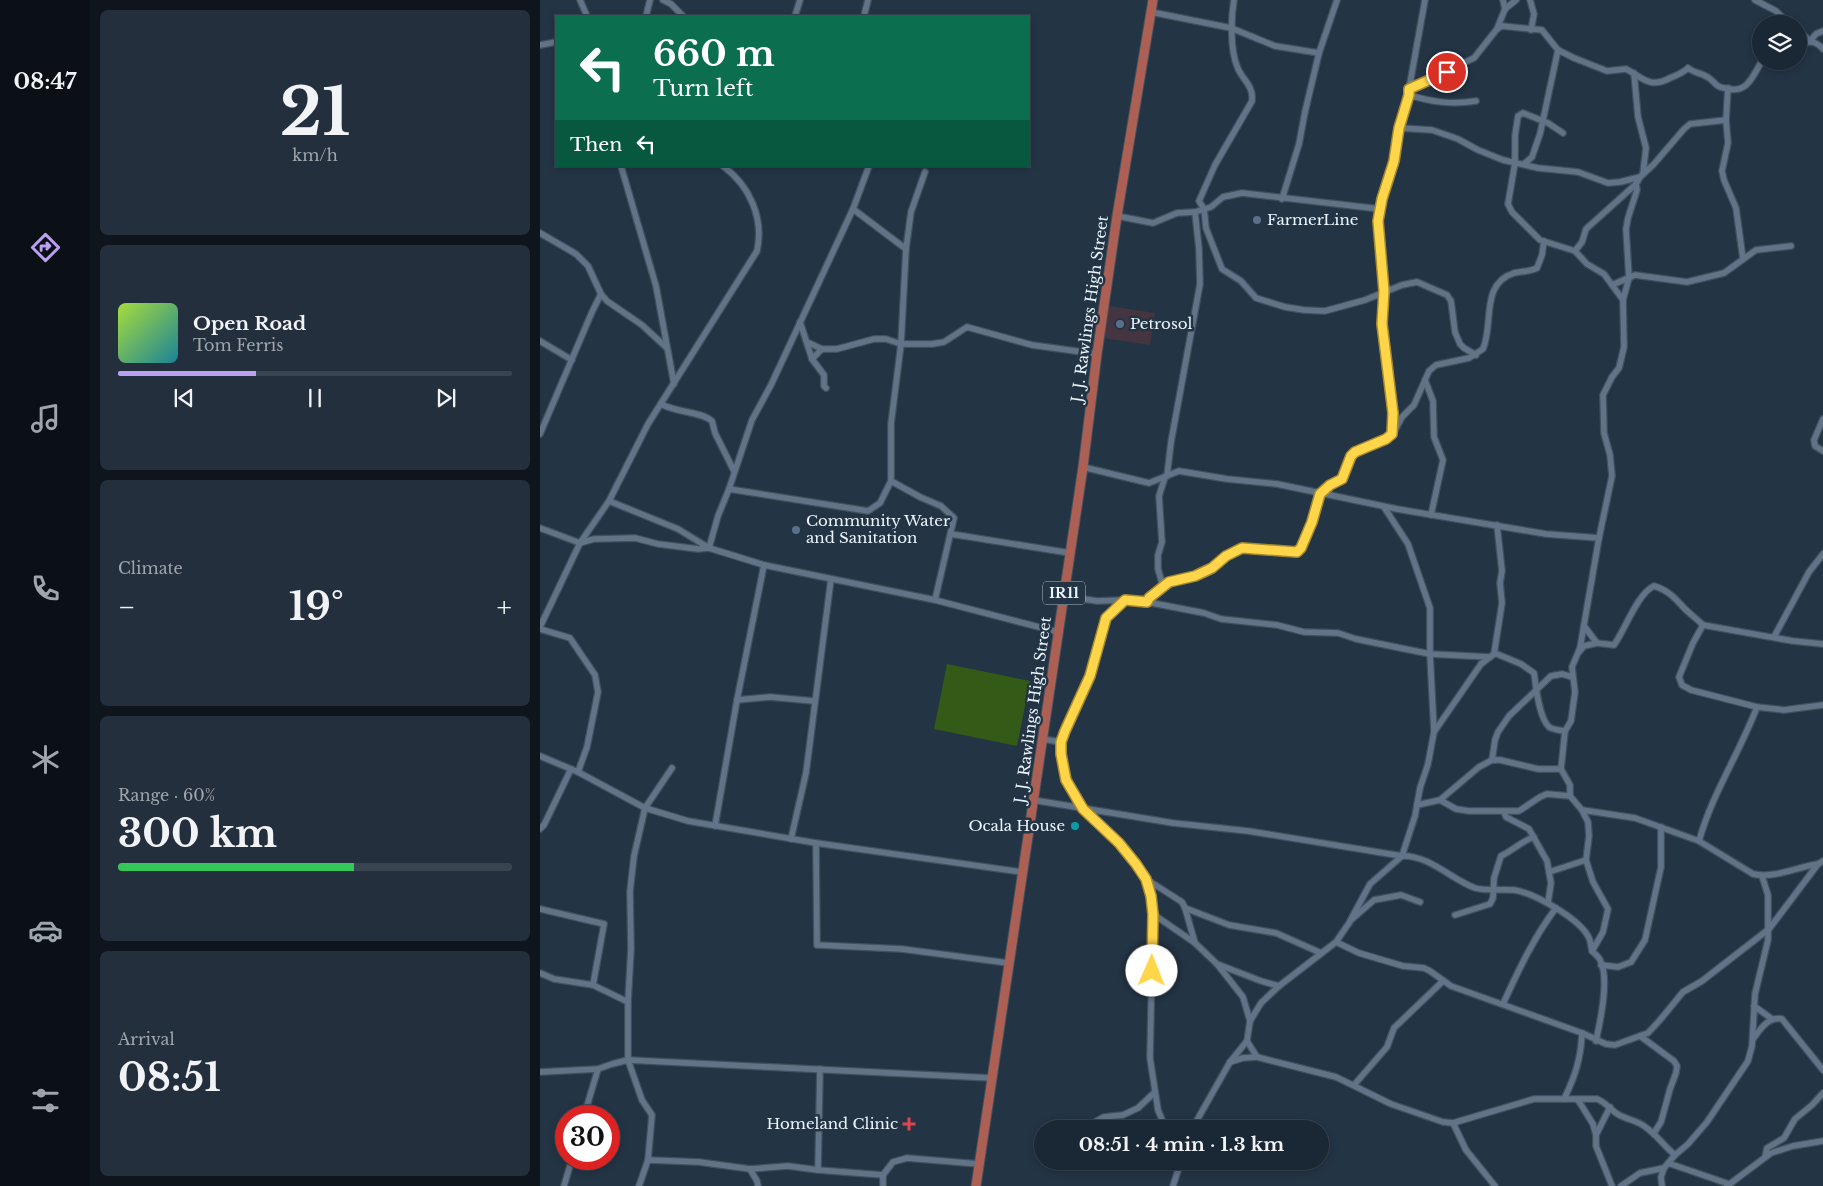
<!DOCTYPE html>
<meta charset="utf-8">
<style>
body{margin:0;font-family:"Libre Baskerville",serif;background:#232f3c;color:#f1f3f6;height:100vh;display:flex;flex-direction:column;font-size:19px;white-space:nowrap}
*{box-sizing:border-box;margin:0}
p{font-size:16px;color:#9fa5ac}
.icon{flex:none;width:28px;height:28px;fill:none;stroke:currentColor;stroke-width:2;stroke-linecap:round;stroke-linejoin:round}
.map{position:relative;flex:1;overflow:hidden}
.sheet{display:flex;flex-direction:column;gap:10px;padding:10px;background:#0e151d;width:450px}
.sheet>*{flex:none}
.guide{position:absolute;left:15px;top:15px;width:475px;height:152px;border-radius:0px;box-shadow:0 2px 8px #0003,0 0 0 1px #38444f;background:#0b6e4f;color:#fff;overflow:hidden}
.buttons{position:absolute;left:1212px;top:15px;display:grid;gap:10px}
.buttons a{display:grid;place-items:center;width:55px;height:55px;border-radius:50%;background:#1a2734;box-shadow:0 2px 8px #0003,0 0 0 1px #38444f;font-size:25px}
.speed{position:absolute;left:15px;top:1105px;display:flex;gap:10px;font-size:25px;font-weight:700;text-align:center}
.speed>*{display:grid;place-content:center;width:65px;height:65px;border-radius:50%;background:#1a2734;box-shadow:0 2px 8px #0003,0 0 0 1px #38444f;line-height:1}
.speed .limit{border:8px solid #d22;background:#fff;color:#111}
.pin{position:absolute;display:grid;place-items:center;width:42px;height:42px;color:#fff;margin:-21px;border:2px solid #fff;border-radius:50%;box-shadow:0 1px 5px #0007}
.me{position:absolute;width:55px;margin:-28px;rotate:1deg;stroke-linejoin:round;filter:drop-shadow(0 0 4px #0008)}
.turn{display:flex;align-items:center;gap:18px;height:105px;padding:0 15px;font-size:22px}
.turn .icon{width:65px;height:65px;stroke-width:2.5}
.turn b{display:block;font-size:35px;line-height:42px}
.then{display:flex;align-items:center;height:48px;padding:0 15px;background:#0003;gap:10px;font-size:19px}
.big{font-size:38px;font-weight:700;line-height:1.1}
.sheet .card{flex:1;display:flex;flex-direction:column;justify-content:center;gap:8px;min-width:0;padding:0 18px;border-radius:8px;background:#232f3c}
.sheet .dial{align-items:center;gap:0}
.dial b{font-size:65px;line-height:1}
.song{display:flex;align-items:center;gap:15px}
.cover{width:60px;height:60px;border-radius:8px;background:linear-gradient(135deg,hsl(80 70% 55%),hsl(190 70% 35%))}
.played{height:5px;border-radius:2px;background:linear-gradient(90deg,#bca0f2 35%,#38444f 35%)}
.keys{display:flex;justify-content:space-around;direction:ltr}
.heat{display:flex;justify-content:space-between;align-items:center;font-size:28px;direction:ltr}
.charge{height:8px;border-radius:4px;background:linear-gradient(90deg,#34c759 60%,#38444f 0)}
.trip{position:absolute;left:494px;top:1120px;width:295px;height:50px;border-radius:25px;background:#1a2734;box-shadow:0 2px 8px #0003,0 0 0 1px #38444f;font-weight:700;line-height:50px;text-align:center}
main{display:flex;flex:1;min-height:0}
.tab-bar{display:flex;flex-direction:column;width:90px;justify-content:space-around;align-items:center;background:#0a1015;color:#9fa5ac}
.tab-bar .icon{width:35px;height:35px}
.tab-bar .on{color:#bca0f2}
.tab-bar b{font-size:22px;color:#f1f3f6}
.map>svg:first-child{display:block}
</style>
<main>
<nav class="tab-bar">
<b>08:47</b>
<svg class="icon on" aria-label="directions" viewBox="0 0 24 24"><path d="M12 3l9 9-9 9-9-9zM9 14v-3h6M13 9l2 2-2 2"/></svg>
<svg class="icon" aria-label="music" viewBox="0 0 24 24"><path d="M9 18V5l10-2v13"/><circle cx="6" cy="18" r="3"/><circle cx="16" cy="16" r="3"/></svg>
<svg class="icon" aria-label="phone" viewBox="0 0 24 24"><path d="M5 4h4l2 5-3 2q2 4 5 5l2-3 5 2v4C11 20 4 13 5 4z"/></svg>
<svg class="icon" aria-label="climate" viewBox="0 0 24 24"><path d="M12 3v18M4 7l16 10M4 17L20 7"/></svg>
<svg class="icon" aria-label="car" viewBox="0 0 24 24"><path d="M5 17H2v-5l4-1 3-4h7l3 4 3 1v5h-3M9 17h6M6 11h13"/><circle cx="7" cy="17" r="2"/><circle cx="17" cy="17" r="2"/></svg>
<svg class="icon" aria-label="filters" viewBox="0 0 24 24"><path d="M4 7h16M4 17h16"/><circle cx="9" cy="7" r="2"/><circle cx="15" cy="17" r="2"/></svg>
</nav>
<section class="sheet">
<div class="card dial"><b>21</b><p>km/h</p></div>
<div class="card">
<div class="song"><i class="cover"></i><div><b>Open Road</b><p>Tom Ferris</p></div></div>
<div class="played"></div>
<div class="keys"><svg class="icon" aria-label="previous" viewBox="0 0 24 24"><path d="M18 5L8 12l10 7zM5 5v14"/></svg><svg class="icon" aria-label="pause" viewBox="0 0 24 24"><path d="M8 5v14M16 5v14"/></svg><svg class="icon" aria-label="next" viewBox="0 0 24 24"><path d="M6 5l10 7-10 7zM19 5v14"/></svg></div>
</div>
<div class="card"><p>Climate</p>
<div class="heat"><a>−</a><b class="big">19°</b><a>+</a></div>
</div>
<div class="card"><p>Range · 60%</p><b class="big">300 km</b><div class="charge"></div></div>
<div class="card"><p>Arrival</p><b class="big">08:51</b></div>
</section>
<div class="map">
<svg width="1283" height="1186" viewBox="0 0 1283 1186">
<rect width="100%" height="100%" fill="#233445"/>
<!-- commercial -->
<polygon fill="#453540" points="569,306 615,313 610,345 563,338"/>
<!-- green -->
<polygon fill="#345a17" points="407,664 490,681 477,746 394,729"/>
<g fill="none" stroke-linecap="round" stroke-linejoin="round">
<!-- street casing -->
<g stroke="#42505e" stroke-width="8">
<g id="street">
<polyline points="40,0 47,16"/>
<polyline points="123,0 131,4 143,16"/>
<path d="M694 0C691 17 690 49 697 66 701 79 714 85 712 101L675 165 659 201 664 209 666 228 682 269 701 281 716 298 745 307 764 310 785 311 825 300 862 285 877 282 907 295 911 301 915 332 920 344 924 348 936 355"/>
<polyline points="963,0 965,9"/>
<polyline points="990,0 994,14 991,30"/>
<polyline points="1215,0 1236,11 1249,24"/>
<polyline points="611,12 691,28 735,46 779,53"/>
<polyline points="106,16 110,0"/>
<polyline points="255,16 260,0"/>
<polyline points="324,16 328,0"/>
<path d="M957 29 962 26 1002 30 1018 50 1034 58 1067 71 1086 69C1103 78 1110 89 1130 78 1137 75 1143 73 1148 68 1154 73 1162 73 1169 78 1172 80 1175 84 1178 86 1181 88 1185 88 1189 89 1208 93 1213 75 1222 61"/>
<polyline points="1259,31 1270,41 1276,34 1283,31"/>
<polyline points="0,45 16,42"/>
<path d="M1259 45C1269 41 1275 40 1283 49"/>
<polyline points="1094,73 1098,117 1106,148 1103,174"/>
<polyline points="1188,88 1186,120 1188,143 1182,171 1184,180 1196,208 1203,259"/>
<polyline points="869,89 885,0"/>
<path d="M869 95C892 102 912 105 936 101"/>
<polyline points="859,128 892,130 918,139 938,150 963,160 998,168 1038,172 1068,183 1080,182 1100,177"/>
<polyline points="1023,133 1008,123 983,113 978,116 975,136 975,163 968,204 972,212 1000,240 1035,251 1047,264 1064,274 1083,300"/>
<polyline points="984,164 992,157 1000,134 1018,50"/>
<polyline points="81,166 116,286 134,384"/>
<polyline points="742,199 759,144 765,112 779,53 797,0"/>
<polyline points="313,209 366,249"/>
<polyline points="577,216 613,223 637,213 655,212 671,207 683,197 702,193 840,209"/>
<polyline points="0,233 36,254 48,266 61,294 67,301 102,325 127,348"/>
<polyline points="1035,251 1042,242 1046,229 1096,184"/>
<polyline points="1072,285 1095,275 1147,282 1184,273 1216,250 1251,246"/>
<polyline points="260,322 272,359 284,375 284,386 286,388"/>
<polyline points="0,341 32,360"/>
<polyline points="267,342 282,349 297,349 334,339 346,339 361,344 392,344 404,342 427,327 492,345 557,354"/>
<polyline points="272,359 282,349"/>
<polyline points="885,380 893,401 894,437 903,460 891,515"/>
<path d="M121 404C137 413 160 411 172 421L175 433 194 471"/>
<polyline points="1283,419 1274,440 1275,446 1283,451"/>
<polyline points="0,434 52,312 61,294"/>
<polyline points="852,434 853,413 842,324 845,291 838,221 842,199 854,161 859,128 869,95 869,89 934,58 957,29 965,9 976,0"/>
<polyline points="543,467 609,483 639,471 687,479 737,484 857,509 1006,534 1059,538"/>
<polyline points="627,476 631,442 660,284 659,249 655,212"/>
<polyline points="351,481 380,497 401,506 414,518 395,600"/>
<polyline points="189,489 328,511 340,503 351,481 351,424 361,344 366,249 371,212 385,172"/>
<polyline points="69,501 138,529 169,548 178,516 189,489 212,420 231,385 313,209 329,166"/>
<polyline points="844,507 868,544 890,608 890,654 894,731"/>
<polyline points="0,528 40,543 54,539 95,538 118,544 158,549 169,548 224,565 395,600 518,632"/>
<polyline points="411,534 530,553"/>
<polyline points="623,586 618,569 618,555 622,542 619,496 625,477"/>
<polyline points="523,596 557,601 585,600 607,602 664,613 681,619 737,625 764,632 798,633 816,639 890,654 950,657"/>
<polyline points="585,600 565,618 550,676 525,731 521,742 521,754 526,780 543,809 579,843 597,864 606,879 611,896 613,914 610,1058 618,1110 626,1129"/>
<path d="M607 602 609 598 629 582 655 576 672 568 686 556 702 548 757 552 761 548 772 521 780 494 804 477 813 454 846 439 855 430 862 417 874 405 889 371 896 365 929 358 943 349C954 323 940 284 974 273 982 271 989 272 997 268L1002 255 1004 241"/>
<path d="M1044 626 1057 643 1074 645C1085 630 1097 594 1114 586 1128 590 1135 598 1144 608 1150 614 1157 619 1163 625"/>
<path d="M0 627 40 543 69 501 108 424 217 251C224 218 210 186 183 166"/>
<polyline points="0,629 30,638 55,675 58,692 47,747 38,772"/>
<polyline points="1234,637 1269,572 1283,554"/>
<polyline points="1283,644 1253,641 1163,625 1153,643 1139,677 1142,685 1151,690 1217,707 1244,710 1283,705"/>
<polyline points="1039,652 1044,646 1057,643"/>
<polyline points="954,654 962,603 960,583 962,571 957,525"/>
<polyline points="197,700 230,697 274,701"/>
<polyline points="502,739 521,742"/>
<polyline points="0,756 38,772 105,808 148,821 276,843 482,872"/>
<polyline points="952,760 955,740 958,732 969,716 1011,676 1022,674 1032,677"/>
<path d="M493 800 633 823 708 831 862 856C889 855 911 879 935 888 944 891 964 889 974 890 994 893 1038 918 1048 936 1051 941 1051 947 1052 951"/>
<polyline points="900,800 916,809 929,811 979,811 1000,797 1007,794 1030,796"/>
<polyline points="877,805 900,800 939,767 952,760 960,760 998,769 1021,769"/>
<path d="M1042 810 1095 818 1159 841 1213 874C1234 879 1257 867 1278 864"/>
<polyline points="964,812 966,817 989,829 1007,861 1011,883 1008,903"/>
<polyline points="175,826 197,700 224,565"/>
<polyline points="0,829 4,825 31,769"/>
<polyline points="251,839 266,773 291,579"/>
<path d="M1159 841C1172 794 1200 752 1217 707"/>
<polyline points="276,843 277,945 362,949 468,963"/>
<polyline points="1009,872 1046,860"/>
<polyline points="606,879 642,902 645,908 655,943 677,964 703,997 710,1021 707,1041 690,1062 652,1129"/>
<polyline points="645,908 689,925 736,933 781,953"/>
<polyline points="0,909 64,924 53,985"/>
<polyline points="613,914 655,943"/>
<path d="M915 915 950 904 953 898 954 878 961 856C972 851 982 841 994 837"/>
<polyline points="811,920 834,900 861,895 880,902"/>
<polyline points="796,942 819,953 863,966 884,968 890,971 911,986 1042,1033 1066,1044 1075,1045 1108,1033 1120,1020 1143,992 1162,981 1229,929 1278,864 1283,861"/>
<polyline points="677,964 721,981 739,986"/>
<polyline points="1061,965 1078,967 1091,962 1105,940 1121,867 1121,827"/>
<polyline points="0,973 14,979 53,985 88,1002"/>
<path d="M963 1004C978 971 994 937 1016 908"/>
<polyline points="1214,1006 1232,1019"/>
<path d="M710 1021 721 1003 739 986 796 942 809 923 830 884 862 856 875 816 880 788 888 764 894 732 941 664 954 654H957L981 664 994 673C996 687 999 718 1009 727 1014 730 1019 730 1025 731"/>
<polyline points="1100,1036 1134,1061 1137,1066 1136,1073 1130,1089 1121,1122 1114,1133"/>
<path d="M1213 1039C1220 1030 1228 1016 1242 1019L1283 1070"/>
<path d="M707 1041 717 1057 796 1077 851 1104 903 1122 913 1123 994 1099H1057C1065 1102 1069 1108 1076 1113 1084 1119 1096 1120 1104 1126 1116 1134 1124 1146 1135 1155"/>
<path d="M1056 1041C1060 1022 1070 978 1060 960 1059 957 1055 954 1052 951L1063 932 1068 909 1053 882 1046 860 1049 836 1048 822 1042 810 1030 796V785L1021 769 1025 731 1031 721 1035 692 1032 667 1040 648 1059 538 1072 476 1070 455 1064 433 1063 395 1072 377 1079 368 1084 347 1083 300 1089 278 1086 229 1088 218 1097 190 1096 184 1100 177 1114 164 1144 129 1150 124 1186 120"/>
<polyline points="690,1062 703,1058 717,1057"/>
<polyline points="0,1072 58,1069 72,1064 88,1060 452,1078"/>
<polyline points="814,1085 847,1047 854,1028 903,981"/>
<path d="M1024 1099C1035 1077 1041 1058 1042 1033"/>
<polyline points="1038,1100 1053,1124 1056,1135 1056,1146 1072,1186"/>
<polyline points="44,1116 58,1069"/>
<polyline points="913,1123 926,1150 955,1186"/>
<polyline points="542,1129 564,1117 583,1115 598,1108 615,1092"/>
<polyline points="1056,1135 1070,1107"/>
<polyline points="1225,1157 1227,1148 1244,1138 1255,1119 1272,1105 1283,1093"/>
<polyline points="108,1160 159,1162 210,1169 248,1166 278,1170 343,1175 353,1162 367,1158 439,1164"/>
<polyline points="1128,1163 1189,1184"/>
<polyline points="210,1169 217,1181 218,1186"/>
<polyline points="278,1170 280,1069"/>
<polyline points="24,1186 32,1159"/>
<polyline points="99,1186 108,1160 112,1115 102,1100 88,1060 88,1002 91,949 90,891 94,856 105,808 132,768"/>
<polyline points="343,1186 343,1175"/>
<polyline points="633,1186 641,1161"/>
<polyline points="1081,1186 1100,1173 1124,1168"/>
<polyline points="1122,1186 1121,1177 1124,1168 1135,1155 1148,1144 1167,1122 1208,1061 1212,1046 1215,994 1228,940 1228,895 1222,876"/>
<polyline points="1187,1186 1231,1153 1253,1146 1283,1141"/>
</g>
</g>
<!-- primary casing -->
<g stroke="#42505e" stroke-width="11">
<polyline id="primary" points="436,1186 543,467 557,354 577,216 613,0"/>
</g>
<!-- street -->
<use href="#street" stroke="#617487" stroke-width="5.5"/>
<!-- primary -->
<use href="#primary" stroke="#ab6053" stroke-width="9"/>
</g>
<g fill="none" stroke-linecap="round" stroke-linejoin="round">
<!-- route casing -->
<g stroke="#a68a30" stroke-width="12">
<polyline id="route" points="612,971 613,914 611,896 606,879 596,864 579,843 543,809 526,780 521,754 521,742 525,731 550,676 566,618 585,600 607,602 609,598 629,582 655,576 672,568 686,556 702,548 757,552 761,548 772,522 780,494 790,485 802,479 811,456 815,452 846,439 852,434 853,413 842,324 844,291 838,221 842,199 854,161 859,128 869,95 869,89 907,72"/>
</g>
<!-- route -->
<use href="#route" stroke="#ffd54a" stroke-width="9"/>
</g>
<!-- markers -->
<g fill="#5c6f8a" stroke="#233445" stroke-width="2">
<circle cx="717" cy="220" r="5"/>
<circle cx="580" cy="324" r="5"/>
<circle cx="256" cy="530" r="5"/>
</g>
<circle fill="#0f9aa8" stroke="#233445" stroke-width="2" cx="535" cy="826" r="5"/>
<path fill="#e0444e" stroke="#233445" stroke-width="2" d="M366.5 1116.5h5v5h5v5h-5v5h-5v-5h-5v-5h5z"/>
<g text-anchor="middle" stroke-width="5" stroke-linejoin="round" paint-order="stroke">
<!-- shield labels -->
<rect fill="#233445" stroke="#b0bbc6" stroke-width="1" x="503" y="581.5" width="42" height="23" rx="4"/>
<g font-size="14" font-weight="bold" fill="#ecf5fe">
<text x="524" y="598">IR11</text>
</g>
<!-- poi labels -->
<g font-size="15" fill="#ecf5fe" stroke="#233445" text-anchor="start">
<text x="727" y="225">FarmerLine</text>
<text x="590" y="329">Petrosol</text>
<text x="266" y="526">Community Water<tspan x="266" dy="17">and Sanitation</tspan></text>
<text x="525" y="831" text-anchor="end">Ocala House</text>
<text x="358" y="1129" text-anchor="end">Homeland Clinic</text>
</g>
<!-- street labels -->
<g font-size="15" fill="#ecf5fe" stroke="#233445">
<text transform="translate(550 309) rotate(-82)" y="5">J. J. Rawlings High Street</text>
<text transform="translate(493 710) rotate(-82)" y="5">J. J. Rawlings High Street</text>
</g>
</g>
</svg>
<div class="buttons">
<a><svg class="icon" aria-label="layers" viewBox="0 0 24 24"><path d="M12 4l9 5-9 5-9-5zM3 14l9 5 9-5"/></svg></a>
</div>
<div class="speed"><div class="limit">30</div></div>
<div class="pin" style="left:907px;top:72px;background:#d93025"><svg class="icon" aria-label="arrive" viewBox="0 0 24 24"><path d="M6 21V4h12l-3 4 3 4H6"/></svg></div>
<svg class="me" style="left:612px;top:971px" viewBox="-20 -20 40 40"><circle r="19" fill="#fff"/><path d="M0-13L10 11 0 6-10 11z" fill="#ffd54a"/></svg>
<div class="trip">08:51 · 4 min · 1.3 km</div>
<div class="guide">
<div class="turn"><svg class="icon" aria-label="left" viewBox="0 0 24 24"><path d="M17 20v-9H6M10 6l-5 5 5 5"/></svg><div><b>660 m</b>Turn left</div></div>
<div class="then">Then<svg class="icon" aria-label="left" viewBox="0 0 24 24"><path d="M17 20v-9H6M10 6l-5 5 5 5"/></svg></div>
</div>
</div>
</main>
